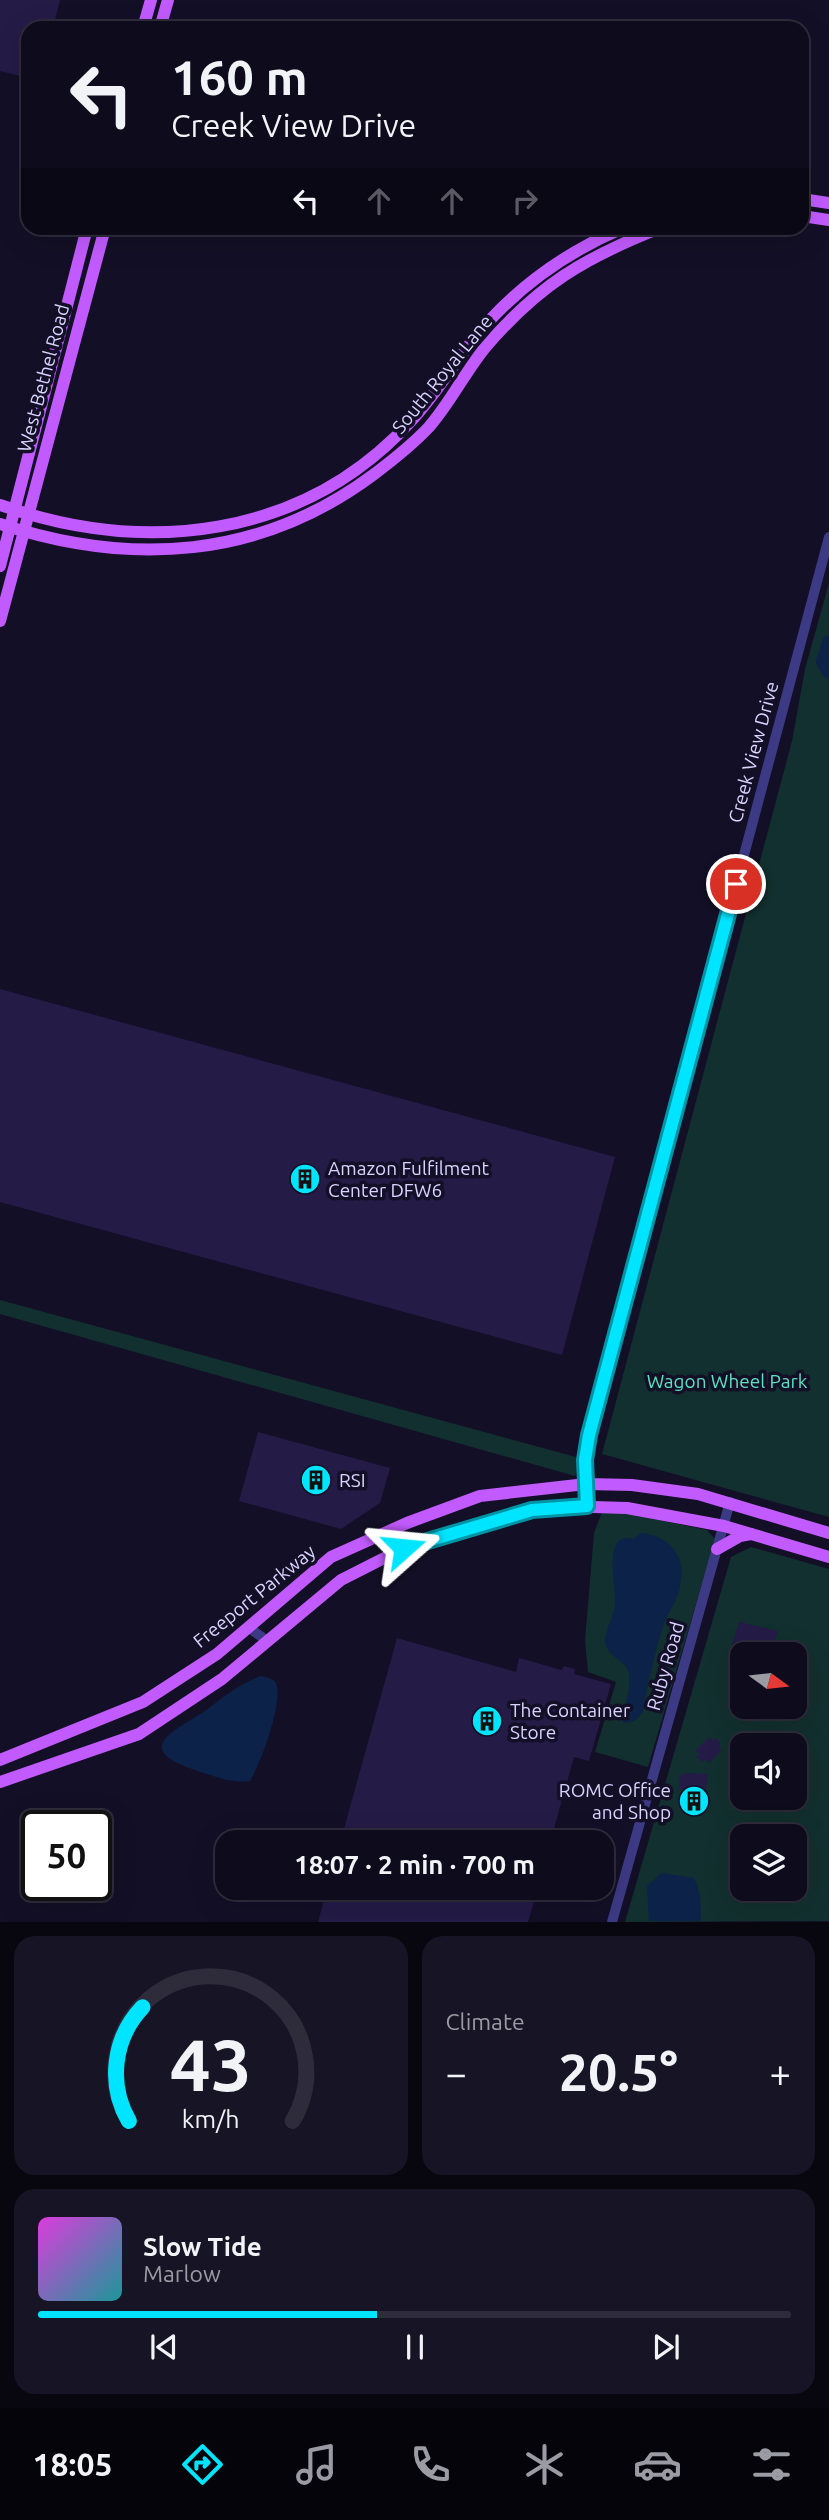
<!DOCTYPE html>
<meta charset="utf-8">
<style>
body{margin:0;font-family:Ubuntu,sans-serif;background:#171425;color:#f1f3f6;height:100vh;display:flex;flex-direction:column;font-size:26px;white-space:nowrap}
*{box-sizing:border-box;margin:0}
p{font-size:23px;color:#9b9ba3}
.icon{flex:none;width:38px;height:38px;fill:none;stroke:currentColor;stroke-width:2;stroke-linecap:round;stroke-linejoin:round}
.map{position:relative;height:1922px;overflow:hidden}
.sheet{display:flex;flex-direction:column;gap:14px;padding:14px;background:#08060f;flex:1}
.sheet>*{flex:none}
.hud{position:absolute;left:21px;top:21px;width:788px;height:214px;border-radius:21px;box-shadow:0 7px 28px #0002,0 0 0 2px #2e2b3b;background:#0e0b1c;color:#f1f3f6;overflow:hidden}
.needle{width:46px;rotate:105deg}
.fabs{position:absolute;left:730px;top:1642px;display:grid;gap:14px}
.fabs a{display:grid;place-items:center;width:77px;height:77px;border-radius:14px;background:#0e0b1c;box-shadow:0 7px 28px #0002,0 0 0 2px #2e2b3b;font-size:35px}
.speed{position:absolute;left:21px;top:1810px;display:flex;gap:14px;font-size:35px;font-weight:700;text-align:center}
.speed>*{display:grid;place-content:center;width:91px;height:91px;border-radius:50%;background:#0e0b1c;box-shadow:0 7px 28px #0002,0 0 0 2px #2e2b3b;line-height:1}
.speed .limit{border:4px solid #111;border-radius:10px;background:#fff;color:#111}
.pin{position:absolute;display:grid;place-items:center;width:60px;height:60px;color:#fff;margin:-30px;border:4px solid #fff;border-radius:50%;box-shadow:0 2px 7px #0007}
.me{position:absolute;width:77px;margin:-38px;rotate:72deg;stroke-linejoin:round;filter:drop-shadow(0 0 5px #0008)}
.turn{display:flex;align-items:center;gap:24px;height:147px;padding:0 35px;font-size:32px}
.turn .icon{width:91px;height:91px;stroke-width:2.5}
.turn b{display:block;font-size:49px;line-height:60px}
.lanes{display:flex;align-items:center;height:66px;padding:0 35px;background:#0003;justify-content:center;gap:35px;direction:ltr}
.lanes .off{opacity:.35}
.big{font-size:52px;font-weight:700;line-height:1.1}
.sheet .widget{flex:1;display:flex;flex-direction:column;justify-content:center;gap:10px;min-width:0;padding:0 24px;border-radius:21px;background:#171425}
.sheet .dial{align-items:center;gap:0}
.dial svg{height:182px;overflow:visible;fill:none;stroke:#2e2b3b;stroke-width:7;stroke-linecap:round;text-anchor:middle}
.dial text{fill:#f1f3f6;stroke:none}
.song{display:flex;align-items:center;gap:21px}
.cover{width:84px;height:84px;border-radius:10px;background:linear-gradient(135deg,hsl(300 70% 55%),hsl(180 70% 35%))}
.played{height:7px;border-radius:4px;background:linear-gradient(90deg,#00e5ff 45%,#2e2b3b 45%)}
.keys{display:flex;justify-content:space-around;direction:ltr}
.heat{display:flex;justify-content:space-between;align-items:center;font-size:38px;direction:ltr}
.sheet .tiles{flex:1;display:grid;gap:14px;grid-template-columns:1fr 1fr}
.widget:last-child{grid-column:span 2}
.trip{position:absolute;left:215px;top:1830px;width:399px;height:70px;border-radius:21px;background:#0e0b1c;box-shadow:0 7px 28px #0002,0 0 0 2px #2e2b3b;font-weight:700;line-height:70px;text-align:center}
.dock{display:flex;height:112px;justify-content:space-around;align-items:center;background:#06040b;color:#9b9ba3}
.dock .icon{width:49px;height:49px}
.dock .on{color:#00e5ff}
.dock b{font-size:32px;color:#f1f3f6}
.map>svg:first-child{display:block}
</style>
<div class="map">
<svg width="829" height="1922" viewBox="0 0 829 1922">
<rect width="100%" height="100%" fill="#130f26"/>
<!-- green -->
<g fill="#12302f" fill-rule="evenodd">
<polygon points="829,583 829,1517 602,1454 792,741 805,669"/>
<polygon points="0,1300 576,1457 579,1469 575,1476 0,1314"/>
<polygon points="615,1511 707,1530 715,1539 648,1767 595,1752 616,1682 588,1672 585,1640 594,1533 602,1512"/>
<path d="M751 1547 829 1569V1921L625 1922 731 1557ZM742 1654H794V1706H742ZM742 1745H794V1797H742ZM742 1836H794V1888H742Z"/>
</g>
<!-- water -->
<g fill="#0c2248">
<path d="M641 1533C674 1537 688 1559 679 1591 676 1603 667 1614 663 1626 655 1654 647 1683 643 1712 636 1720 633 1724 622 1722 624 1708 631 1688 629 1674 626 1658 605 1657 605 1640 606 1628 614 1616 615 1604 617 1587 601 1530 633 1539Z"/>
<path d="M261 1676C266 1677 273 1678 276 1683 284 1701 260 1765 250 1781 231 1784 211 1775 192 1769 125 1746 187 1726 210 1707 227 1694 241 1683 261 1676Z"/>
<path d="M662 1873 694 1878C701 1892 701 1906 701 1921H649L647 1886Z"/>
</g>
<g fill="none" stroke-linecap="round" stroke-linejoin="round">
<!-- river -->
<polyline stroke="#0c2248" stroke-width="14" points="829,642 823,662 829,672"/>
</g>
<!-- building -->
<g fill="#241b47">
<polygon points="0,0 60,0 53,28 28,28 28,78 0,71"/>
<polygon points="0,989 615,1157 562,1355 0,1202"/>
<polygon points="258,1432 390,1468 380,1503 341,1529 239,1501"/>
<polygon points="739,1622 778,1631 771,1654 744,1654 745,1648 732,1645"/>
<polygon points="397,1638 516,1672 519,1658 562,1670 564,1666 575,1669 574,1674 611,1684 589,1761 574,1757 550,1843 340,1843"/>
<polygon points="709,1737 713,1740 716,1738 721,1744 718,1747 722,1750 709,1763 705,1759 702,1762 696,1757 699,1754 696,1750"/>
<polygon points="688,1773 708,1774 702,1812 684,1810 685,1789 679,1789 680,1775"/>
<polygon points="327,1888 538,1888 528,1922 318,1922"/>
</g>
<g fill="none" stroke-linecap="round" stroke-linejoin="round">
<!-- minor -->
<g stroke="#3d3a85" stroke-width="10">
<polyline points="587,1506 585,1460 589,1435 829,537"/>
<polyline points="394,1528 404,1548"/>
<polyline points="248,1627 266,1640"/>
<polyline points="612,1922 730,1502"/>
</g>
<!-- major -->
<g stroke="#c25bff" stroke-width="12">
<polyline points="143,28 151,0"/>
<polyline points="160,28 168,0"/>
<polyline points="802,199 829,203"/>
<polyline points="802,216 829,220"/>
<path d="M0 505C145 556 303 539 411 421 440 390 460 352 489 321 527 280 571 250 623 228"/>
<path d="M0 524C131 567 260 559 373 475 393 460 412 445 429 427 450 403 464 374 484 349 538 285 584 258 660 228"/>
<polyline points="0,566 87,228"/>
<polyline points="0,621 105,228"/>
<polyline points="717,1549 740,1536 751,1534"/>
<polyline points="0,1760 143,1702 217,1654 331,1557 407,1523 480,1496 586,1484 632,1485 698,1494 829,1533"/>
<polyline points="0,1782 139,1734 222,1679 341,1580 404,1548 477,1524 532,1510 559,1506 627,1508 724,1526 829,1557"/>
</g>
</g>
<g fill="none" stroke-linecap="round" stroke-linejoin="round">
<!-- route casing -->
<g stroke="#0095a6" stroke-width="18">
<polyline id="route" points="404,1548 532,1510 587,1506 585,1460 589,1435 736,884"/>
</g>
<!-- route -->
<use href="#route" stroke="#00e5ff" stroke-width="12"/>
</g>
<!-- icons -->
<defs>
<g id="building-disc" transform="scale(1.575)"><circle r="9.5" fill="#00e5ff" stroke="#130f26"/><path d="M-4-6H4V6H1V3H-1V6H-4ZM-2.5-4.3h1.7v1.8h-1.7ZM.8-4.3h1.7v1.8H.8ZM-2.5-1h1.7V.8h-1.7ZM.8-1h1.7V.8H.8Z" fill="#111"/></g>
</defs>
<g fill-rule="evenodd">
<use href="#building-disc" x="305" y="1179"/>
<use href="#building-disc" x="316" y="1480"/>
<use href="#building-disc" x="487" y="1721"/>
<use href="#building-disc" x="694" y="1801"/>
</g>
<g text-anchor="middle" stroke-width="7" stroke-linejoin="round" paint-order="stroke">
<!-- street labels -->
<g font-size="19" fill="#d9d4ff" stroke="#130f26">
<text transform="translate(442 374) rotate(-51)" y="7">South Royal Lane</text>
<text transform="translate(43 378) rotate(-75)" y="7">West Bethel Road</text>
<text transform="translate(753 752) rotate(-75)" y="7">Creek View Drive</text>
<text transform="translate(254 1596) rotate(-39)" y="7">Freeport Parkway</text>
<text transform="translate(665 1666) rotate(-74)" y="7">Ruby Road</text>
</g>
<!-- poi labels -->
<g font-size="19" fill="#d9d4ff" stroke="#130f26" text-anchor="start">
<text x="328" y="1175">Amazon Fulfilment<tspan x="328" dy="22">Center DFW6</tspan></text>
<text x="339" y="1487">RSI</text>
<text x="510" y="1717">The Container<tspan x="510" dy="22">Store</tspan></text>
<text x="671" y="1797" text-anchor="end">ROMC Office<tspan x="671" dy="22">and Shop</tspan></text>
</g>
<!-- park labels -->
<g font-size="19" fill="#5fe0c0" stroke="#130f26">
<text x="727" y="1388">Wagon Wheel Park</text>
</g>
</g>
</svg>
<div class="fabs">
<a><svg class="needle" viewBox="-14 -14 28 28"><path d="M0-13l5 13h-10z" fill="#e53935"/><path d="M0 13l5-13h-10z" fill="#9b9ba3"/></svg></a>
<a><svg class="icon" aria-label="sound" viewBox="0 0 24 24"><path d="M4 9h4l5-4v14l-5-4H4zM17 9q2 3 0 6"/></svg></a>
<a><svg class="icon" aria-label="layers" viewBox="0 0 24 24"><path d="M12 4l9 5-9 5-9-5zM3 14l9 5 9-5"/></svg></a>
</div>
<div class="speed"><div class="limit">50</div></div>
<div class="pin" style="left:736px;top:884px;background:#d93025"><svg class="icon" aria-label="arrive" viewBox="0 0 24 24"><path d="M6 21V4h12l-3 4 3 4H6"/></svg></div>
<svg class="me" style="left:404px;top:1548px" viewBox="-20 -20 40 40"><path d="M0-17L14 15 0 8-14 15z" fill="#00e5ff" stroke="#fff" stroke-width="4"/></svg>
<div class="trip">18:07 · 2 min · 700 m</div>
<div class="hud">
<div class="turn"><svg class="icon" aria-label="left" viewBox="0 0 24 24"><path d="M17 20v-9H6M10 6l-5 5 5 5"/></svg><div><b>160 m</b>Creek View Drive</div></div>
<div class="lanes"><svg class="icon" aria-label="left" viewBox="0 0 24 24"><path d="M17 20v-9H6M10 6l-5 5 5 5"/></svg><svg class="icon off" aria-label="ahead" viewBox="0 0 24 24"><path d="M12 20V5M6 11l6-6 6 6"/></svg><svg class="icon off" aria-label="ahead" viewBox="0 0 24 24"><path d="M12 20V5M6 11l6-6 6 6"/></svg><svg class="icon off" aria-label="right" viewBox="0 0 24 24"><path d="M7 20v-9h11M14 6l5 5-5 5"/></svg></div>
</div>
</div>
<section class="sheet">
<div class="tiles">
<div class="widget dial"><svg viewBox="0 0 100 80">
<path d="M14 69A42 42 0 1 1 86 69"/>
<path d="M14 69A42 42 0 0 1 20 19" stroke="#00e5ff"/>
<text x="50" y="56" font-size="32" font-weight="700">43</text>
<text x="50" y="72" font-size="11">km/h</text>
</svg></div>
<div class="widget"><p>Climate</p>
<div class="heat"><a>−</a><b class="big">20.5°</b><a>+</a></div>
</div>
<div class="widget">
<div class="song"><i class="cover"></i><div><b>Slow Tide</b><p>Marlow</p></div></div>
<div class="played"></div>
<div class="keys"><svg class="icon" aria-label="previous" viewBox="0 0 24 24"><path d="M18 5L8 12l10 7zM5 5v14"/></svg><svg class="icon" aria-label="pause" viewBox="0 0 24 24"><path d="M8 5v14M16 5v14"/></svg><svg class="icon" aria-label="next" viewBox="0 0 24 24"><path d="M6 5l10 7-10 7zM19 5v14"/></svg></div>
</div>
</div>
</section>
<nav class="dock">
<b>18:05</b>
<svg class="icon on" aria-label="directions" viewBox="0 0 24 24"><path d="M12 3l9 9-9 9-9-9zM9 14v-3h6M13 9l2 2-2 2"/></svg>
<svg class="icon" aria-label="music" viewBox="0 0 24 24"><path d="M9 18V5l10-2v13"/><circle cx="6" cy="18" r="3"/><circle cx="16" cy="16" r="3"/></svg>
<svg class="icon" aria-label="phone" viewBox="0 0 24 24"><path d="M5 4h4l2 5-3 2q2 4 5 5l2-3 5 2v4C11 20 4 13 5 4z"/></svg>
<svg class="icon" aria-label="climate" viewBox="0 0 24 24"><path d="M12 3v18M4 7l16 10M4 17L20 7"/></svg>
<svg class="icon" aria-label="car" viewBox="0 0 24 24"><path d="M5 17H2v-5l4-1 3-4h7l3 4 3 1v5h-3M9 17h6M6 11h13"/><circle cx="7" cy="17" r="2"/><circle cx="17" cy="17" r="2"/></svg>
<svg class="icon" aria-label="filters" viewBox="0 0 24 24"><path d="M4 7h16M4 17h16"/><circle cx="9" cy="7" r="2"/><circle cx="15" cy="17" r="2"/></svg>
</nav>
